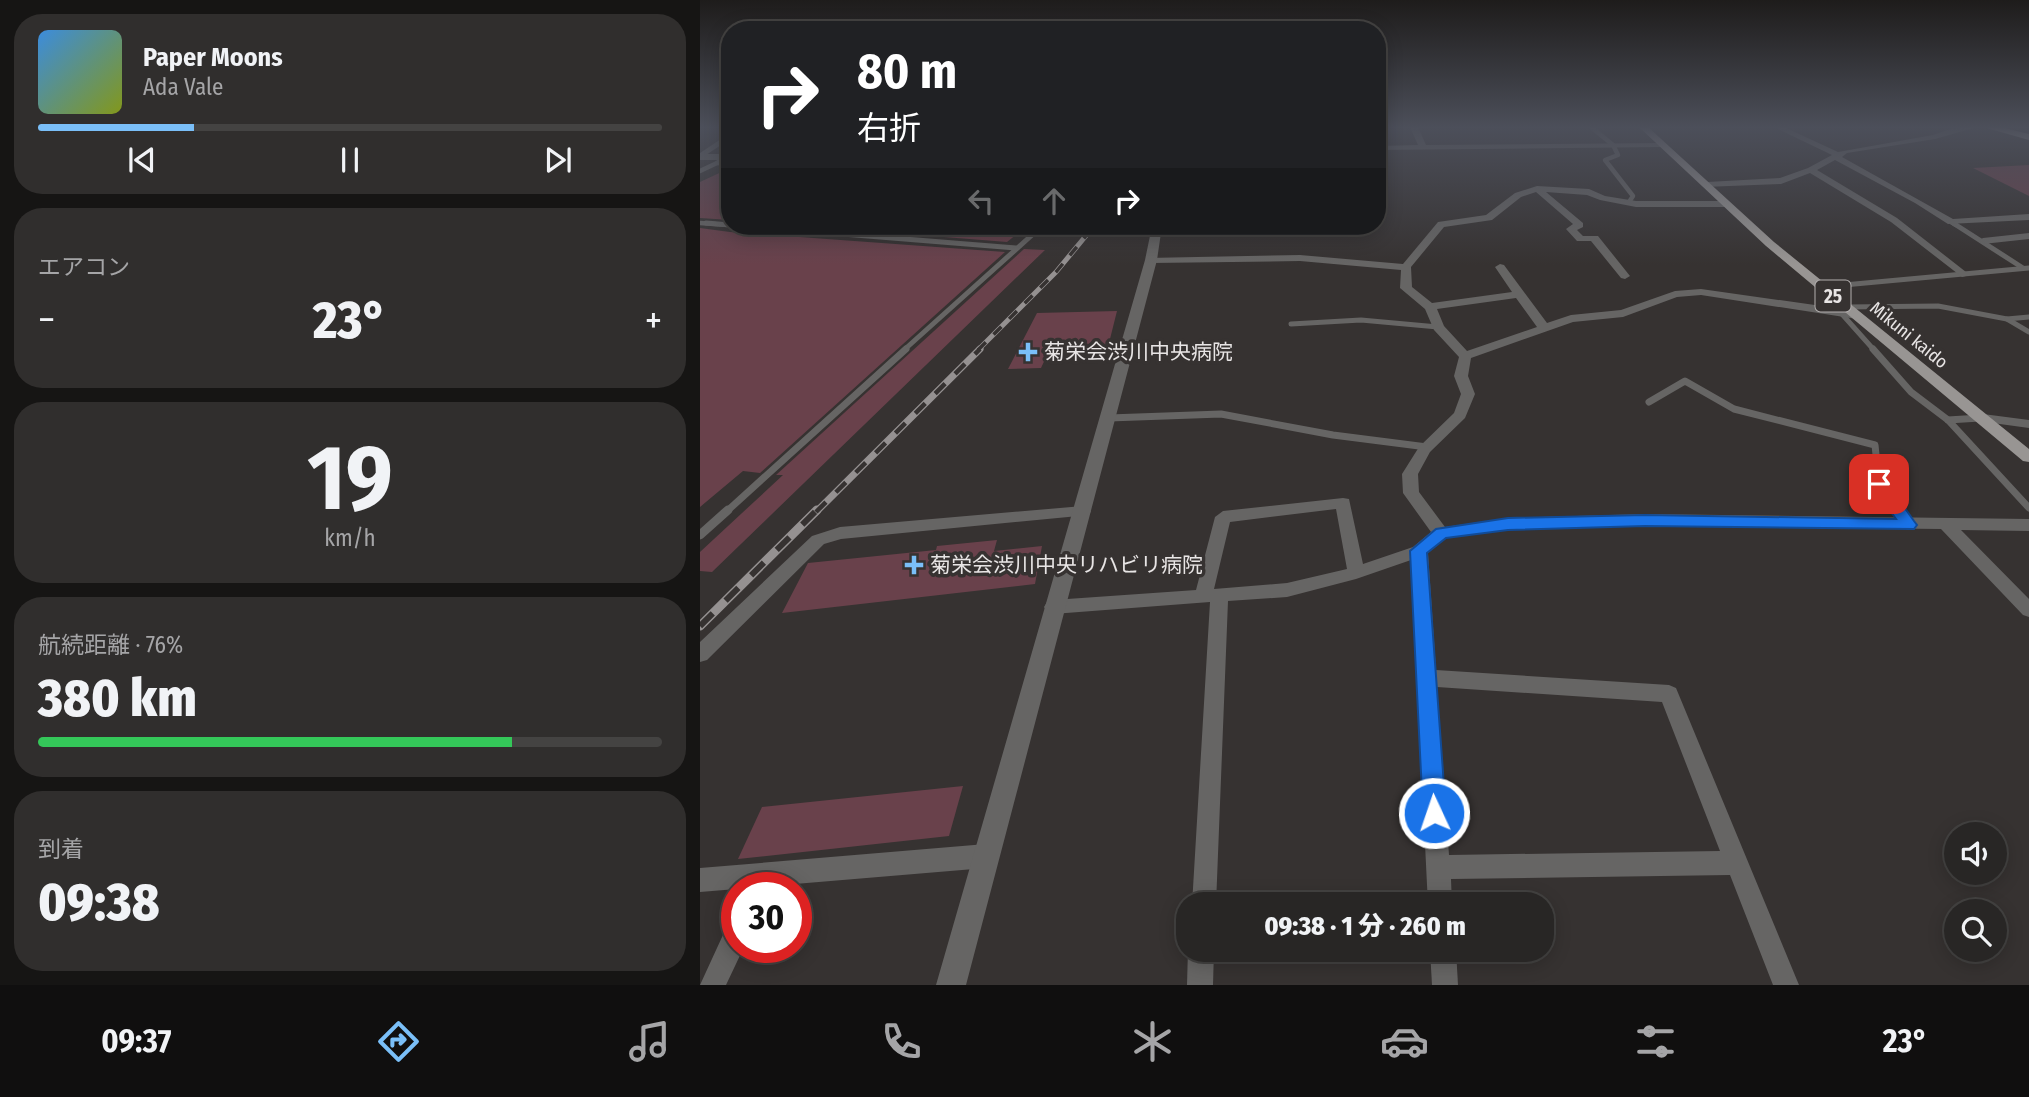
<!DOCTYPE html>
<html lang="ja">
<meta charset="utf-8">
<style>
body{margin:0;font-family:"Fira Sans Condensed","Noto Sans JP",sans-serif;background:#302e2d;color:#f1f3f6;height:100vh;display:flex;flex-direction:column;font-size:26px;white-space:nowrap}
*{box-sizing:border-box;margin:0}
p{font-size:23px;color:#a5a5a7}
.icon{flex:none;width:38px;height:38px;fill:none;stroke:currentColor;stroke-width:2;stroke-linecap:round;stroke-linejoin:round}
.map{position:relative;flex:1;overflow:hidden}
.drawer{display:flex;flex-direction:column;gap:14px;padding:14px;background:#161514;width:700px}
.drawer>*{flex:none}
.hud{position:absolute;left:21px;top:21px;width:665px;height:214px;border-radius:28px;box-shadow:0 4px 18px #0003,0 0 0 2px #444342;background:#202124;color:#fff;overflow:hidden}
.controls{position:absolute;left:1244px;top:822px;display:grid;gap:14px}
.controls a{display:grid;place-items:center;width:63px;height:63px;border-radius:50%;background:#282625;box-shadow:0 4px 18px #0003,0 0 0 2px #444342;font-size:35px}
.speed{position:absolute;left:21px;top:872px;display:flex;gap:14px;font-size:35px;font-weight:700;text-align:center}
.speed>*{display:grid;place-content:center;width:91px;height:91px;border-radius:50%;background:#282625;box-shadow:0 4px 18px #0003,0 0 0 2px #444342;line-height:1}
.speed .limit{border:10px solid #d22;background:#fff;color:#111}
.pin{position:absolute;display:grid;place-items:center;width:60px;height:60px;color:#fff;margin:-30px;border-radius:14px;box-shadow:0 4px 10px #0006}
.me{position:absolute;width:77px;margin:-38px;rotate:357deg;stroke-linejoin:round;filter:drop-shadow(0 0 5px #0008)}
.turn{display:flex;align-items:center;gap:24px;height:147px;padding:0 21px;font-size:32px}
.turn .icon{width:91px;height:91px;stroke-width:2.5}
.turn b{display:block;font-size:49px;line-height:60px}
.lanes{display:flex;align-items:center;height:66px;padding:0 21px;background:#0003;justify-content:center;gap:35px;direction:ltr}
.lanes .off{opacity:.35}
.big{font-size:52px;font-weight:800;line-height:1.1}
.drawer .widget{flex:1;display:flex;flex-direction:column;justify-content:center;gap:10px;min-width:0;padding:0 24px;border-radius:28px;background:#302e2d}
.drawer .dial{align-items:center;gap:0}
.dial b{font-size:91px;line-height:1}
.song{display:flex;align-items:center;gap:21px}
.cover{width:84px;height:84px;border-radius:10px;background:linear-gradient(135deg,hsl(210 70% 55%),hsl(70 70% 35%))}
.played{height:7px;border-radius:4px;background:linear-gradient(90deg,#7abff8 25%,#444342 25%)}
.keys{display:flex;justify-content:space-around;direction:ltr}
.heat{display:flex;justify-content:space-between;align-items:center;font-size:38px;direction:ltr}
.charge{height:10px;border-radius:5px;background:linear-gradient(90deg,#34c759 76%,#444342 0)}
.trip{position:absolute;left:476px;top:892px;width:378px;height:70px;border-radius:28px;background:#282625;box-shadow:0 4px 18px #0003,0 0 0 2px #444342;font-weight:800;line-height:70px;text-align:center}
.tab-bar{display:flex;height:112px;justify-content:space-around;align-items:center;background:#100f0f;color:#a5a5a7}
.tab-bar .icon{width:49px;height:49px}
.tab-bar .current{color:#7abff8}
.tab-bar b{font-size:32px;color:#f1f3f6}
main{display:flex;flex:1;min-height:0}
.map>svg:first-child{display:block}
</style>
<main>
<section class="drawer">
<div class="widget">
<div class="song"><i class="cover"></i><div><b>Paper Moons</b><p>Ada Vale</p></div></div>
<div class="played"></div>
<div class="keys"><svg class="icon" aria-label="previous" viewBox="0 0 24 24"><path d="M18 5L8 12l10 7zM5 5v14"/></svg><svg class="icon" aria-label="pause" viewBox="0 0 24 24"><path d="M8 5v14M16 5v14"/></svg><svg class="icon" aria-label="next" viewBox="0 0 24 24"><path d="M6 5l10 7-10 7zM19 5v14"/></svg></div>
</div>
<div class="widget"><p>エアコン</p>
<div class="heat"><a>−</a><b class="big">23°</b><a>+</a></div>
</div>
<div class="widget dial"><b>19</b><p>km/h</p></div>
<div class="widget"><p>航続距離 · 76%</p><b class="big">380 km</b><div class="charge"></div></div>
<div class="widget"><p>到着</p><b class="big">09:38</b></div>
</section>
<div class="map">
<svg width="1329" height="985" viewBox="0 0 1329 985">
<rect width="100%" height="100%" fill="#363231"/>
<!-- building -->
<g fill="#69414b">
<polygon points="1329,165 1329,196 1273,168"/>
<polygon points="30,168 30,220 0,218 0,182"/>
<polygon points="105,226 327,226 307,242"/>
<polygon points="0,228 30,232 305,252 60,473 43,471 0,507"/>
<polygon points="324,249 345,250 12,572 0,571 0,552 83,475 76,475"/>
<polygon points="417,311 407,351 348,353 341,368 308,369 337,313"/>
<polygon points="297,540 294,551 342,546 335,584 82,613 108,563 236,550 237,546"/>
<polygon points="263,786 249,836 38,859 62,807"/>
</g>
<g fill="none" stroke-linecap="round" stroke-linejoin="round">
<!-- service-far3 -->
<g stroke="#666564" stroke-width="4.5">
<polyline points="891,127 913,145 918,155 905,160 933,196 929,202"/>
<polyline points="30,155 17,163 30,163"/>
<polyline points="0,171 17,163"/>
<polyline points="1251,222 1256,225"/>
<polyline points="0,223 28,225"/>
</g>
<!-- service-far2 -->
<g stroke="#666564" stroke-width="5">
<polyline points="6,223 316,248"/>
<polyline points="1253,223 1323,268"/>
<polyline points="1122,287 1329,268"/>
<polyline points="1147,307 1238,306 1307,319 1329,317"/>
<polyline points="1141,313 1174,350"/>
<polyline points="1307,319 1329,332"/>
<polyline points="591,324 661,320 738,327"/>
<polyline points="204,350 342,226"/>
</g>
<!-- service-far1 -->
<g stroke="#666564" stroke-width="7">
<polyline points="1173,349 1211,392 1248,420 1329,508"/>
<polyline points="949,402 985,381 1034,409 1175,445 1179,484 1198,512"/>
<polyline points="409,418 521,414 633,435 727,447"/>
<polyline points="1248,420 1280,418"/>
<polyline points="26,512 206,349"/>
</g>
<!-- service -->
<g stroke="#666564" stroke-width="9">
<polyline points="1197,510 1208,525"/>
<polyline points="0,535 28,510"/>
</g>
<!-- minor -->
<g fill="#666564" fill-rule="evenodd">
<polygon points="710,127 718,127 726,145 961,143 965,145 961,147 677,150 677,146 718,145"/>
<polygon points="1074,127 1084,127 1138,152 1233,135 1250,129 1277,127 1235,139 1147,153 1142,157 1253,219 1329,214 1329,220 1248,224 1215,203 1135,160 1117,170 1197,218 1266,272 1266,276 1262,277 1191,222 1110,173 1081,184 1004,187 1004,183 1007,182 1080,178 1108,168 1132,155"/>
<polygon points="30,133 30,139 0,159 0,153"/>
<path d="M837 186 889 189 905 196 936 201H1025L1030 204 1025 207H936L900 200 887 195 846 192 883 223V227L877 230 883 236H898L930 276 925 279 921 278 891 241H877L866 229 873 224 836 192 821 197 792 220 744 227 711 267 712 287 732 303 812 292 795 267 800 264 804 265 847 323 871 315 921 310 975 291 1001 289 1157 311 1163 315 1157 319 1001 295 977 297 923 317 873 322 771 358 768 376 775 394 765 418 730 452 718 474 719 492 745 527 808 518 945 514 1329 519V531L1261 530 1329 599V617L1323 615 1241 529 945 526 808 530 746 538 728 553 736 670 969 685 976 688 1099 985H1073L1030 875 751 879 752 905H728L711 560 656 579 587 597 528 601 516 905H492L510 602 353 614 347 612 344 607 347 602 353 600 496 590 515 517 523 511 643 498 649 499 663 564 713 547 731 532 703 493 702 474 719 447 754 413 761 394 754 376 759 357 734 330 725 309 700 288 701 270 600 261 451 263 447 262V258L600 255 703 264 738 222 786 215 815 193ZM816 298 837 327 767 351 744 326 737 309ZM636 509 647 569 587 583 514 589 530 522ZM737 687 962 702 1020 851 749 855Z"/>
<polygon points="1329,233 1329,239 1283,244 1278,241 1283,238"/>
<polygon points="1283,414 1329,420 1329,428 1278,421 1276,418"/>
<polygon points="383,506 389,507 391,511 389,515 141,539 124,544 7,660 0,662 0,642 112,536 140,527"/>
<polygon points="286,844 294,848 298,856 294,864 286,868 0,892 0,868"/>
<polygon points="37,920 37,947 44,947 26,985 0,985 28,924"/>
<polygon points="488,949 514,950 513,985 487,985"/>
<polygon points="730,950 756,950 758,985 732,985"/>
</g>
<!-- tertiary -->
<g fill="#666564" fill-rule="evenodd">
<rect x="0" y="154" width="30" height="6"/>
<polygon points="452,226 462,226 457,260 266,985 236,985 445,260"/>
</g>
<!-- primary -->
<polygon fill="#989593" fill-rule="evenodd" points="939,127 948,127 1074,242 1329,449 1329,462 1323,461 1066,246"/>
<!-- trunk -->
<polygon fill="#a29e9c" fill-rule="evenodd" points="1283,127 1300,127 1329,134 1329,140"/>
<!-- rail-far2 casing -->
<g stroke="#959191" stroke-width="5">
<polyline id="rail-far2" points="278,350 356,272 394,226"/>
</g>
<!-- rail-far1 casing -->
<g stroke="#959191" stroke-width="7">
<polyline id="rail-far1" points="116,512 280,349"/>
</g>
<!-- rail casing -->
<g stroke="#959191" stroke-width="9">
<polyline id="rail" points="0,626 117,510"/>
</g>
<!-- rail-far2 -->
<use href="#rail-far2" stroke="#363231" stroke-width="3.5" stroke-dasharray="11" stroke-linecap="butt"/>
<!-- rail-far1 -->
<use href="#rail-far1" stroke="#363231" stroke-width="4.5" stroke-dasharray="14" stroke-linecap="butt"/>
<!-- rail -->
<use href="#rail" stroke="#363231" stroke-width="6" stroke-dasharray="18" stroke-linecap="butt"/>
</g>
<!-- sky -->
<linearGradient id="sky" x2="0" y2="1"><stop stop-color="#1e1c1b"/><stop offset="0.48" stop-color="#4c4f5a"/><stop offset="1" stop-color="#4c4f5a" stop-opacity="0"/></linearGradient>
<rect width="1329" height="265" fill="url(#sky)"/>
<!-- route -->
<polygon fill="#1a73e8" stroke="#114b97" stroke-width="2" points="1179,478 1185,480 1214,521 1217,525 1214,529 945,526 808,530 746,538 727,553 746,813 742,821 734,824 726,821 723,813 710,551 736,529 808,518 945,515 1196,519 1171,484"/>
<!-- markers -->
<g fill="#7abff8" stroke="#363231" stroke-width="2.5">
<path d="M324.5 341.5h7v7h7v7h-7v7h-7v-7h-7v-7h7z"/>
<path d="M210.5 554.5h7v7h7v7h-7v7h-7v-7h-7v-7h7z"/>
</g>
<g text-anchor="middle" stroke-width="7" stroke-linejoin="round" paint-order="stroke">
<!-- far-street labels -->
<g font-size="18" fill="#e8e5e5" stroke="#363231">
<text transform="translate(1209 335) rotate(39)" y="6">Mikuni kaido</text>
</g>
<!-- shield labels -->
<rect fill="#363231" stroke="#b3afaf" stroke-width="2" x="1115.5" y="280.5" width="35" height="31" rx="5"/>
<g font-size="19" font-weight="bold" fill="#e8e5e5">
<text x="1133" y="303">25</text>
</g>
<!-- poi labels -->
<g font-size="21" fill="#e8e5e5" stroke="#363231" text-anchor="start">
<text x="344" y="359">菊栄会渋川中央病院</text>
<text x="230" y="572">菊栄会渋川中央リハビリ病院</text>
</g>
</g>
</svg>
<div class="controls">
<a><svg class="icon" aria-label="sound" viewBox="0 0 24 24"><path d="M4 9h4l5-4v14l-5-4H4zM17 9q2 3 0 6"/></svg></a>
<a><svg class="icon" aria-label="search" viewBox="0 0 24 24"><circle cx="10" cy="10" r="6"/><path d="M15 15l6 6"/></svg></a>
</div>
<div class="speed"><div class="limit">30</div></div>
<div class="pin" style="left:1179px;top:484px;background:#d93025"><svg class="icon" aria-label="arrive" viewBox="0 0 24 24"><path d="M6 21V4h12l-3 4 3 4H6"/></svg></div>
<svg class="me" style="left:734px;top:813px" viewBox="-20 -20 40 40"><circle r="17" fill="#1a73e8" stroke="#fff" stroke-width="3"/><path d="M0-11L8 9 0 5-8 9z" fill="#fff"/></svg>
<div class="trip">09:38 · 1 分 · 260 m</div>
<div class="hud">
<div class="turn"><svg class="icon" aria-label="right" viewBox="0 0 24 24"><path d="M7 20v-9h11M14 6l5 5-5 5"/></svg><div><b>80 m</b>右折</div></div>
<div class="lanes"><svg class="icon off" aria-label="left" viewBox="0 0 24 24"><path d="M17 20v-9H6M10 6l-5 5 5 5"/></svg><svg class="icon off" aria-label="ahead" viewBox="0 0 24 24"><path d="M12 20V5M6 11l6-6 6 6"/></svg><svg class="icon" aria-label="right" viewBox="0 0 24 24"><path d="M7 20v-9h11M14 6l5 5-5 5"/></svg></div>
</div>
</div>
</main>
<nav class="tab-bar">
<b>09:37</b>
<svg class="icon current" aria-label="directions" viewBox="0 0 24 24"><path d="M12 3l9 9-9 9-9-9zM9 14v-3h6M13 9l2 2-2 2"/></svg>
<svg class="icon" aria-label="music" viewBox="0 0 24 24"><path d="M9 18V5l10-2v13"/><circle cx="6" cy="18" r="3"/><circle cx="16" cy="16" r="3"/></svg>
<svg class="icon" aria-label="phone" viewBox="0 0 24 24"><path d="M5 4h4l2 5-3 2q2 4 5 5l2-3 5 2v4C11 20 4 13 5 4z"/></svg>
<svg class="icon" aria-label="climate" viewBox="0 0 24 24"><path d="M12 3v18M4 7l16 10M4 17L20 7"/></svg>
<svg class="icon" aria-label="car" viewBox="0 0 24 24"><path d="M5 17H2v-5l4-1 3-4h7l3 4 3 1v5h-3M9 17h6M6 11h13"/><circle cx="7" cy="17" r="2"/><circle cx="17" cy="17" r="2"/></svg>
<svg class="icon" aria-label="filters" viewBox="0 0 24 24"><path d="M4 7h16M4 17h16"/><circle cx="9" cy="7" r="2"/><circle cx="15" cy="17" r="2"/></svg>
<b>23°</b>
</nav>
